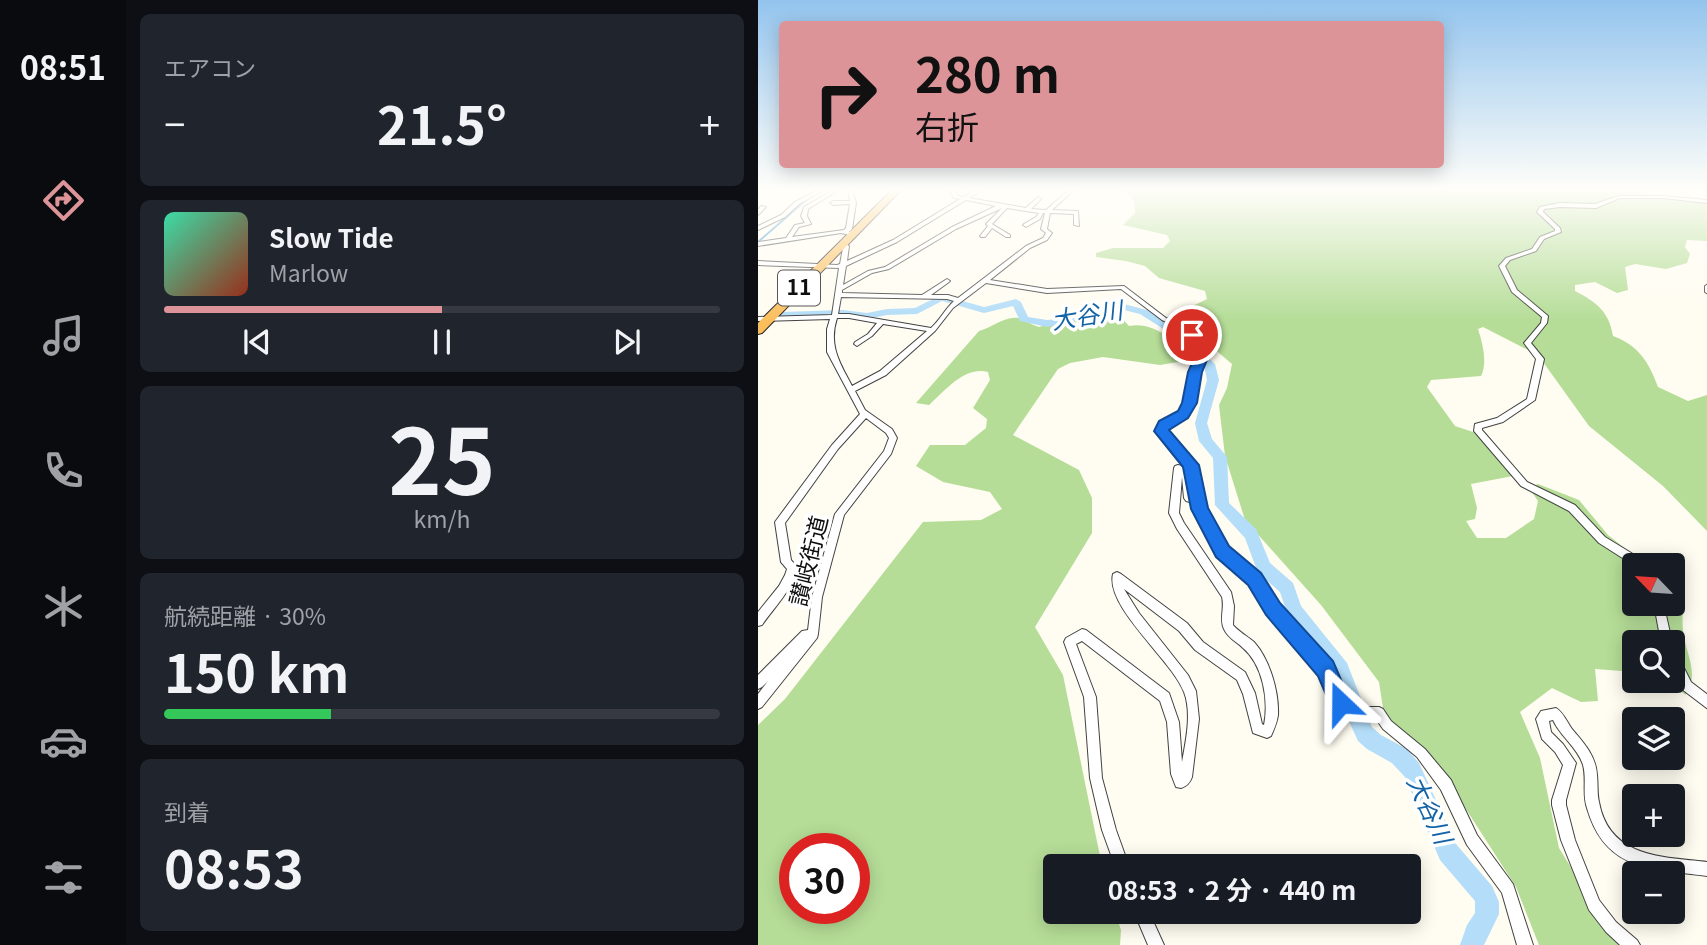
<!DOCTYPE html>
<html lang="ja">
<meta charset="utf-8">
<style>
body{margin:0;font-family:Georgia,"Noto Sans JP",serif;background:#20242c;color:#f1f3f6;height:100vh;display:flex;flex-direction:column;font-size:26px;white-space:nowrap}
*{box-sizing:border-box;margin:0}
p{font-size:23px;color:#9ea1a6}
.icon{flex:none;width:38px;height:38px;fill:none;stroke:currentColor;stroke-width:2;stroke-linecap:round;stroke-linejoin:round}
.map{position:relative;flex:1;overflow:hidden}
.side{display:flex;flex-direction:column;gap:14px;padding:14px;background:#0d0f14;width:632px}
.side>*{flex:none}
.guide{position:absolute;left:21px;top:21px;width:665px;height:147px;border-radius:7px;box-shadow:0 4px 18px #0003;background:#dd9498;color:#111;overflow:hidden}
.needle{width:46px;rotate:295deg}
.buttons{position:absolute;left:864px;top:553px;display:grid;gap:14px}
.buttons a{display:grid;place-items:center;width:63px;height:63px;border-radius:7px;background:#171b24;box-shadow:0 4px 18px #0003;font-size:35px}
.speed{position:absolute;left:21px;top:833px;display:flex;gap:14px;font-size:35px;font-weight:700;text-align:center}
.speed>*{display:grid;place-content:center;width:91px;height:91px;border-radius:50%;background:#171b24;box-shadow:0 4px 18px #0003;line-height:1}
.speed .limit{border:10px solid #d22;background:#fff;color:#111}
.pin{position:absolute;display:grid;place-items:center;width:60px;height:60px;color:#fff;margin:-30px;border:4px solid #fff;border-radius:50%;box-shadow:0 2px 7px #0007}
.me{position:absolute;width:77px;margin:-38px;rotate:337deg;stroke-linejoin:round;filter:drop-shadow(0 0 5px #0008)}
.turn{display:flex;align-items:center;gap:24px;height:147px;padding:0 21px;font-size:32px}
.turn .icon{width:91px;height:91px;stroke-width:2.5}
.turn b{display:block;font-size:49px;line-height:60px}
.big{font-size:52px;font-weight:700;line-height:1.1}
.side .card{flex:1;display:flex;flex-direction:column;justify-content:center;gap:10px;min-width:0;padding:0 24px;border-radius:10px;background:#20242c}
.side .dial{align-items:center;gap:0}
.dial b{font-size:91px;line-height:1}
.song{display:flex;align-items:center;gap:21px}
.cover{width:84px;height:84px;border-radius:10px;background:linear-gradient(135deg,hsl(160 70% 55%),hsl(10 70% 35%))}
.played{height:7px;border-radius:4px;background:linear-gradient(90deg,#dd9498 50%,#363941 50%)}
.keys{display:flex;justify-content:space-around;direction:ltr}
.heat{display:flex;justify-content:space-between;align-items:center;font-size:38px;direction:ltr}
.charge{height:10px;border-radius:5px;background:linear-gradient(90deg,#34c759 30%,#363941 0)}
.trip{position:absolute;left:285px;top:854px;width:378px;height:70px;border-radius:7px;background:#171b24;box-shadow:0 4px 18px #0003;font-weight:700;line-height:70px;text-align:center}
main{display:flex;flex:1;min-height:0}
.dock{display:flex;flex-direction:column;width:126px;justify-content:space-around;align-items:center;background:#090b0e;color:#9ea1a6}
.dock .icon{width:49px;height:49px}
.dock .selected{color:#dd9498}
.dock b{font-size:32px;color:#f1f3f6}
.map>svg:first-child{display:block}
</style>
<main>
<nav class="dock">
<b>08:51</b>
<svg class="icon selected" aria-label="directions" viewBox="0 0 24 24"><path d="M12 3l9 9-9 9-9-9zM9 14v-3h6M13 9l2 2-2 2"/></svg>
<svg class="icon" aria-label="music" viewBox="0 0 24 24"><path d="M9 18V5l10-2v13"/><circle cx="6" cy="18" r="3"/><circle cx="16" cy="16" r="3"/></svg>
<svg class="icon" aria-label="phone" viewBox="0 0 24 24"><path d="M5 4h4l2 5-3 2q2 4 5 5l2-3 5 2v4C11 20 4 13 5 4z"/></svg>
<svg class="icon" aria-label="climate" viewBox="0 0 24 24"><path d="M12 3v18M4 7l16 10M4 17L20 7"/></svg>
<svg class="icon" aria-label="car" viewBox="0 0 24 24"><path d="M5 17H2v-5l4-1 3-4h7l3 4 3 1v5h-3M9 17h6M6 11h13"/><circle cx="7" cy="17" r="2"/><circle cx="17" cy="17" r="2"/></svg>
<svg class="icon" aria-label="filters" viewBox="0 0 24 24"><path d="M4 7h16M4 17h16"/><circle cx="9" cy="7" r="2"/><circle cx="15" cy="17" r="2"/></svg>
</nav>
<section class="side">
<div class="card"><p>エアコン</p>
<div class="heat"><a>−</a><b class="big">21.5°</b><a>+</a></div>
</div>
<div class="card">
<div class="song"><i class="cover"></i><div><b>Slow Tide</b><p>Marlow</p></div></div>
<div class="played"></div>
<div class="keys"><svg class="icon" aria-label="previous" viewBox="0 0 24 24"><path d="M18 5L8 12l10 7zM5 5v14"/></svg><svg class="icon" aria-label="pause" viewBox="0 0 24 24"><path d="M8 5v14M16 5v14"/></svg><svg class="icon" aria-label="next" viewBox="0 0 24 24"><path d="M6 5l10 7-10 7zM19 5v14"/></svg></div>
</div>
<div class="card dial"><b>25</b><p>km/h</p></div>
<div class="card"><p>航続距離 · 30%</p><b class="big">150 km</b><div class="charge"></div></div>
<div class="card"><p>到着</p><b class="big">08:53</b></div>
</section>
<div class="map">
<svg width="950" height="945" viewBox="0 0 950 945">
<rect width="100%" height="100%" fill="#fffcf1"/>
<!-- forest -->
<g fill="#b5dd97" fill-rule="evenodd">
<path d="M351 189H880L878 191 880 193 949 204V241L929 240 927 247 932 254 929 263 908 269 877 264 867 267 870 290 859 293 837 282 817 285V291C838 302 851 311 855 336 880 345 891 362 900 387L930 401 949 395V531L905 486 831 426 780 355 725 327 720 329C724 342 730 362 723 376L673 380 669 387 697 426 718 433 755 476 713 484 719 508 717 519 708 521 719 538H748L776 519 780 501 771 488 780 484 821 500 850 535 888 565H877V604H915V597L925 607C925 614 924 622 925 630 927 653 942 672 928 695L907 681H915V642H877V672L837 669 840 701 823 702 794 688 762 712 782 758 801 848 861 945H781L758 887 697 792 627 721 621 682 563 605 487 520 467 456 461 405 469 388 474 364 434 330 415 320 420 313 449 299 447 291 401 278 387 266 368 261 338 257V253L355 248H405L412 241 409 235 365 225 377 213V203L369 192Z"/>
<path d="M358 312 371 326C396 321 416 341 435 356L432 360 402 365 345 357 312 363 300 369 255 435 321 470 334 498V533L277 627 305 675 344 866H298V912H357L363 930 362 945H0V725L27 699 165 522 223 520 244 509 232 492 185 482 158 466 172 445H207L228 428 229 419 215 408 232 380 230 372C206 366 187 391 171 405L158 403 221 331C234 328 246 316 260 318 265 319 274 325 281 327L323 315ZM37 849H96V908H37Z"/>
</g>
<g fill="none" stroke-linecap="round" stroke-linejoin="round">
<!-- stream -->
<polyline stroke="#3892d2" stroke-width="2" points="0,242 47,201"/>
<!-- river -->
<polygon fill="#b3ddf8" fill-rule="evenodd" points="183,295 226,307 258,299 263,302 270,317 289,320 301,319 366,304 389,310 441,342 445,353 457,364 461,380 449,423 454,439 469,457 471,503 498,529 512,563 535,583 543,606 589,663 614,727 623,735 649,749 661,763 698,844 734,886 741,902 741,914 726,945 702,945 709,925 717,913 717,901 682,860 647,777 634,763 609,749 600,741 590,719 577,675 530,616 522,592 500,573 487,538 457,505 455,458 441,441 437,423 449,380 446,365 436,357 432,346 382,314 366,310 289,327 262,321 255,306 226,313 184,301 159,314 129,315 109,319 85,316 24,318 19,315 24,312 85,310 109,313 129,309 157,308"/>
<!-- minor casing -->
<g stroke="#424242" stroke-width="2">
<g id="minor">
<polygon points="62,189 68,189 41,204 27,217 0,230 0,226 23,215 37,202"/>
<polygon points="77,189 82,189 50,209 49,216 53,224 41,227 34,237 86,230 88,228 92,204 75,205 72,203 75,201 92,201 90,189 94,189 98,203 94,229 91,232 96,234 96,236 83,233 0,246 0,242 28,238 37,225 47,223 43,216 46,207"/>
<path d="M190 189H195L200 196 206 197 220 189H225L211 198 268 208 280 197 283 199 273 209 288 210 312 189H317L294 210 320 211 321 226 316 225V214L292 213 289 229 294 233 289 240 272 248 232 280 289 289 366 286 408 318 428 328 447 341 450 355 441 372 433 410 424 420 409 427 407 431 437 465 447 509 468 548 500 576 519 605 571 665 591 705 594 707H621L625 709 633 721 667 749 693 780 719 835 755 884 775 945H759L744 893 709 845 683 790 659 757 625 729 618 719H592L583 713 563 673 511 613 492 582 462 554 437 509 436 503 428 501 426 498 424 477 421 513 426 523 473 592 476 606 475 625C481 632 489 636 496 642 512 660 521 692 520 715 519 723 516 729 513 736L509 738 495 733 485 694 479 680 437 650 421 631 366 589 381 613 430 675 438 691 441 719 434 777C432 783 429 786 423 788L418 787 413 774 409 722 402 701 324 641 318 644 338 697 344 778 358 830 371 866H357L344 830 332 778 326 697 306 642 308 638 324 629 328 630 411 693 421 722 424 762C428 740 434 713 426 692 414 660 347 607 355 574L359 572 363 574 429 623 445 642 487 672 497 693 504 724 506 725C511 700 505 665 485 648 479 642 470 638 466 629 461 619 467 608 464 597L419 529 411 513 416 468 417 466 420 465 429 467 399 431 403 423 418 416 425 409 433 372 442 355V344L424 330 404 320 363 289 289 293 228 283 195 308 177 331 128 375 97 391 107 410 134 429 139 438 133 454 86 515 64 597 60 634 59 638 4 707 0 709V694L10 681 4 687 0 689V675L44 631 50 630 54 597 77 514 126 451 131 438 128 433 108 418 80 449 27 523 33 560 39 567C34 591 17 606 4 625L0 626V612L21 586 27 575 29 569 23 562 17 522 74 445 102 414 69 352V329L72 319 0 321V317L74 315 81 268 0 265V261L79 265 82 264 85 248 81 247V245L88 244 91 246 89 261 135 240 202 199 196 198ZM208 200 238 206 194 227 127 267 110 271 85 285 88 266 139 242ZM244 208 228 224 230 226 222 236 223 237H227L234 228 248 237H252V235L234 224 249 208 281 213 278 217 266 224 265 225 268 227 282 219 285 213H287L283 229 288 233 285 238 268 246 200 298 190 295H173L191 282 192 281 189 279 164 295 84 293V290L114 273 131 269 198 229ZM83 297 189 299 196 301C187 309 182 320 173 328L91 314H80ZM79 318H91L119 323 110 334 97 342 96 344 99 346 114 336 125 324 169 331 122 371 94 386C82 363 70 346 79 318Z"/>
<polygon points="861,196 905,196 950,200 950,203 905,198 862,198 838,208 802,207 786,209 785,212 802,228 803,232 786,239 778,251 752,260 747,266 759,290 790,316 789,323 773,343 786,359 777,400 745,422 724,428 724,430 769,482 817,505 847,537 888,562 889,565 877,566 841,543 811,511 763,486 716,431 717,424 739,418 769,399 778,359 766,343 783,323 784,317 754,292 741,266 748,258 774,249 782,237 797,231 797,229 779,212 782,207 802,203 837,204"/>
<polygon points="3,206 8,207 0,215 0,210"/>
<polygon points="950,284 950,294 947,292 947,286"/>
<polygon points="901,604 911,604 908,615 914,642 903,642 898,615"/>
<polygon points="915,652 919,654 933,682 950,695 950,709 925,690 915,671"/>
<path d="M798 708C805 712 809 722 814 729 826 743 838 756 839 775 840 784 839 794 841 802 851 858 905 857 950 862V876C893 869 847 871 829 808 824 794 829 779 825 765 820 748 802 736 795 720L791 721 793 732 805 744 818 763 808 800V805L817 840 841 900 858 922 879 940 882 945H862L848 932 831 910 803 840 794 805V800L805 765 797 752 784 739 778 719 783 711Z"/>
<polygon points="376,912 391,912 406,945 390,945"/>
</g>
</g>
<!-- trunk casing -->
<g stroke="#202020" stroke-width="2">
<polygon id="trunk" points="135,189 144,189 4,333 0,334 0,323"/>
</g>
<!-- minor -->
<use href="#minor" fill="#fff" fill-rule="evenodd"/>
<!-- trunk -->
<use href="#trunk" fill="#fbbe5c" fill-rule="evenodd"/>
<!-- rail casing -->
<g stroke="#c52126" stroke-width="3.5">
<polyline id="rail" points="0,192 4,189"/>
</g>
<!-- rail -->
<use href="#rail" stroke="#fff" stroke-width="2" stroke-dasharray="5" stroke-linecap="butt"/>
</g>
<!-- sky -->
<linearGradient id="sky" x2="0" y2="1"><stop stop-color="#93c4ee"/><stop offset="0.59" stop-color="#fffef9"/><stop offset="1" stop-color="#fffef9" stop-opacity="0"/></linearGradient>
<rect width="950" height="321" fill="url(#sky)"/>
<!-- route -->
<polygon fill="#1a73e8" stroke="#114b97" stroke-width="2" points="434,331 449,340 453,350 444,372 439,403 430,418 411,430 441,465 450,508 471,546 503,573 522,603 575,661 593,703 590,711 583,714 575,711 560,676 508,615 490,585 458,557 433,509 425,467 396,431 401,421 420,411 424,403 430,372 440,350 439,344 428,335"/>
<g text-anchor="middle" stroke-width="7" stroke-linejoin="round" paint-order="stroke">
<!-- shield labels -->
<rect fill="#fff" stroke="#575757" stroke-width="2" x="20" y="270.5" width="42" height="35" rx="5"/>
<g font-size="21" font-weight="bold" fill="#0f0f0f">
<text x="41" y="295">11</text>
</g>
<!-- street labels -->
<g font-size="23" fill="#0f0f0f" stroke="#fff">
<text transform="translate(51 561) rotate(-76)" y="8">讃岐街道</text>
</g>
<!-- water labels -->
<g font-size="24" font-style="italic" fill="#1363a6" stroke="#fff">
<text transform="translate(329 316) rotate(-9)" y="8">大谷川</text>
<text transform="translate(671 810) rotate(65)" y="8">大谷川</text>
</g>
</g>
</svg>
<div class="buttons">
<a><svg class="needle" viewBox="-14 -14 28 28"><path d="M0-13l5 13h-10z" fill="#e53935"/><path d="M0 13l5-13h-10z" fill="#9ea1a6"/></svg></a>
<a><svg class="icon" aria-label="search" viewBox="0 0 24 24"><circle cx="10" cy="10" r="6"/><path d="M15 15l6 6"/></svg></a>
<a><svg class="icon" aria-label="layers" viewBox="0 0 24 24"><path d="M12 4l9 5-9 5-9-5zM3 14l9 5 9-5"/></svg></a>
<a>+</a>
<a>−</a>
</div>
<div class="speed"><div class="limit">30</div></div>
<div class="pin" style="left:434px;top:335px;background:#d93025"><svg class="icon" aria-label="arrive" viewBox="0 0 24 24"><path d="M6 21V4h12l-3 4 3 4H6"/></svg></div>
<svg class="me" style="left:583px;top:703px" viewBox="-20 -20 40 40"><path d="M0-17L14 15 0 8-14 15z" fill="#1a73e8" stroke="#fff" stroke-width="4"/></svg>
<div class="trip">08:53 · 2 分 · 440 m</div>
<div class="guide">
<div class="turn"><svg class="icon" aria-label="right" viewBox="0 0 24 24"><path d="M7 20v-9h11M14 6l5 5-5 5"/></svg><div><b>280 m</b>右折</div></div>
</div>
</div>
</main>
